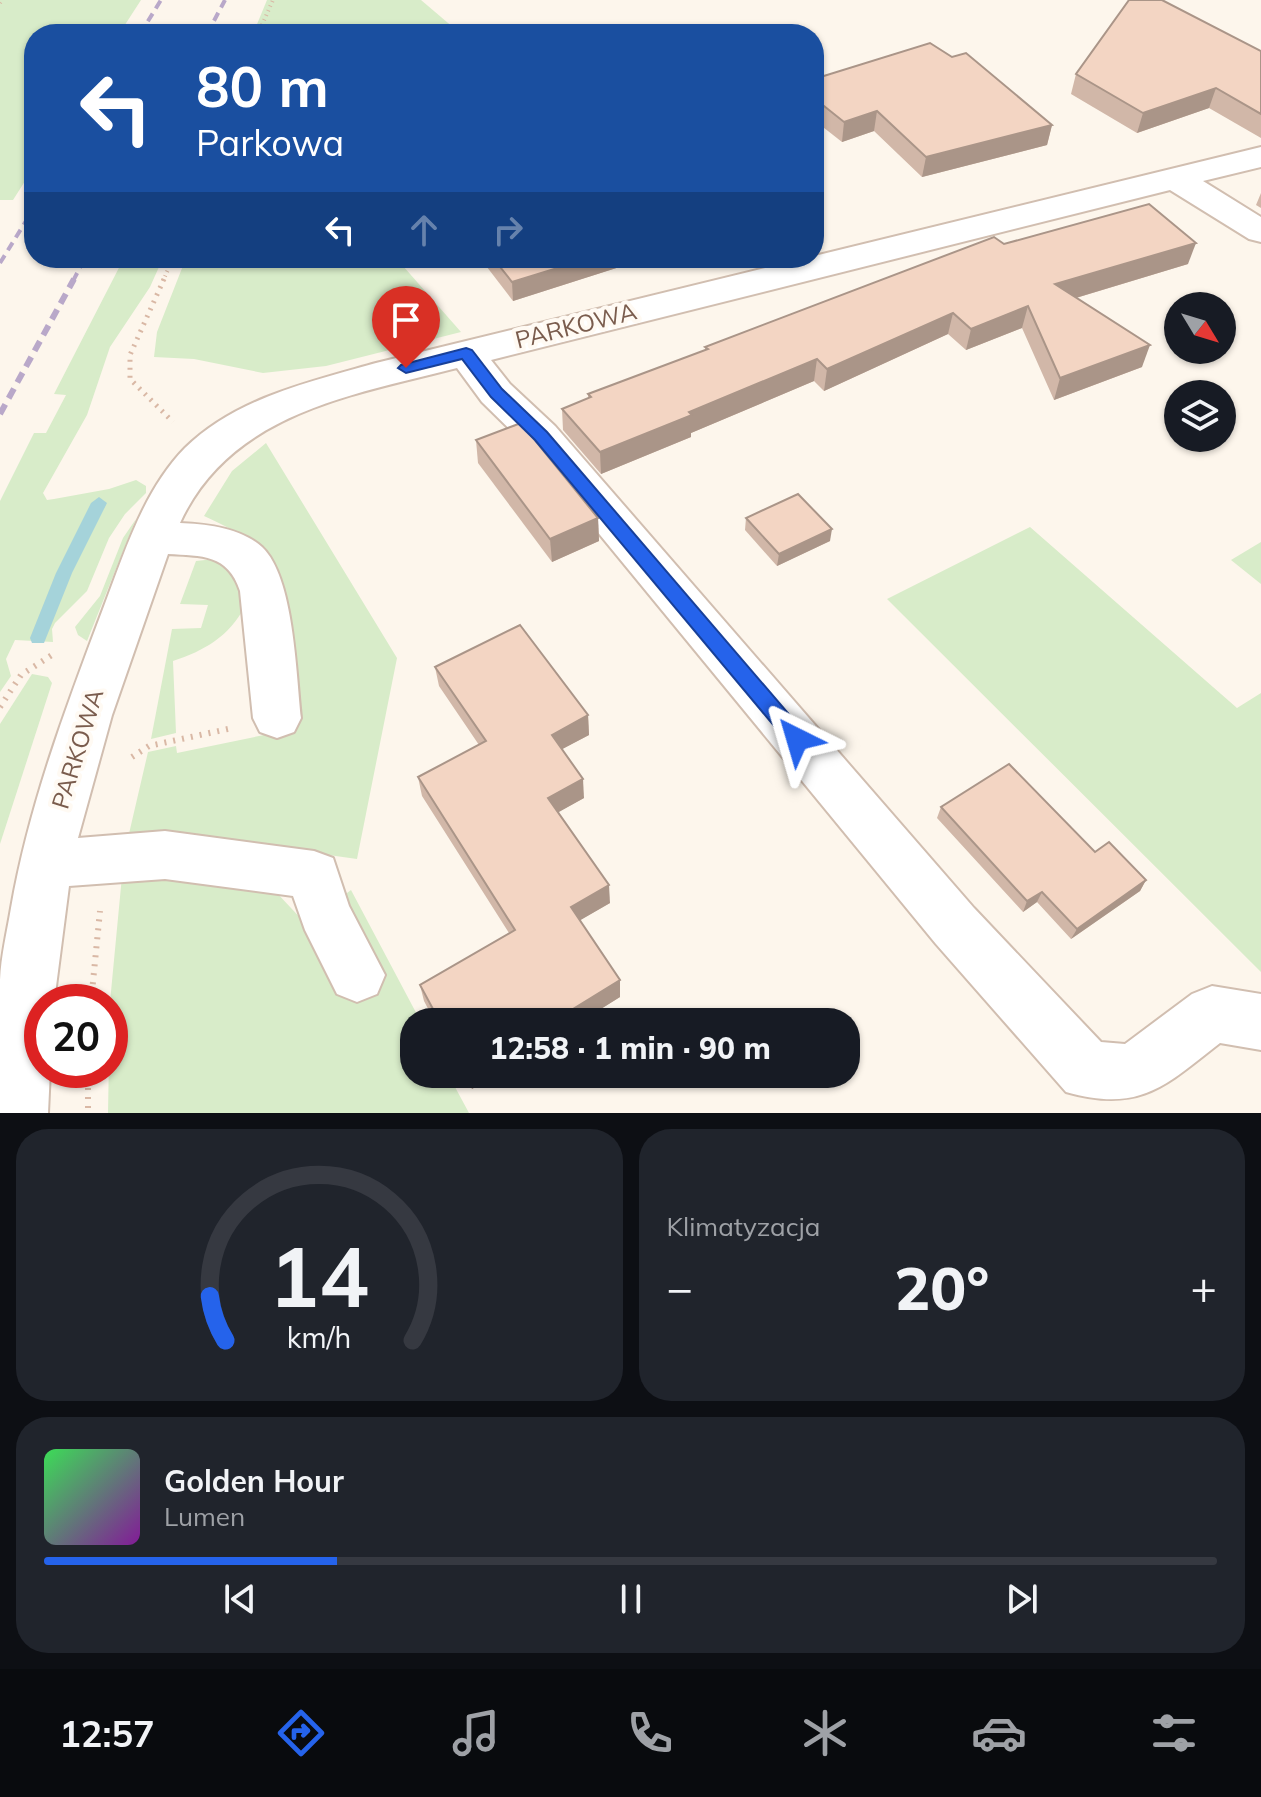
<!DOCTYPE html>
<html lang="pl">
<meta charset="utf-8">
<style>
body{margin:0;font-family:Mulish,sans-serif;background:#20242c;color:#f1f3f6;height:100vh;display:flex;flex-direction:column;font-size:30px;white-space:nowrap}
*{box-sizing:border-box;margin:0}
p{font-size:26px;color:#9ea1a6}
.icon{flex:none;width:44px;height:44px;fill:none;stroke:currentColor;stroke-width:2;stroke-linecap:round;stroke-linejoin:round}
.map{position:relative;height:1113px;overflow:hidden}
.drawer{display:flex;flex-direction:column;gap:16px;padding:16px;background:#0d0f14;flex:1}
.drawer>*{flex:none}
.guide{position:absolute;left:24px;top:24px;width:800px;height:244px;border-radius:32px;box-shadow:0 2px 6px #0004;background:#1a4fa0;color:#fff;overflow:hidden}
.needle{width:52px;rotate:128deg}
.tools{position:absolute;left:1164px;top:292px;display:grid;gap:16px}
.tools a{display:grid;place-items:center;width:72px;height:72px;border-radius:50%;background:#171b24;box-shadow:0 2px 6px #0004;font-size:40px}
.speed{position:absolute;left:24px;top:984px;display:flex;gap:16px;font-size:40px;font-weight:700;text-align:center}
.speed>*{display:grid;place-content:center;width:104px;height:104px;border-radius:50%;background:#171b24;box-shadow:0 2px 6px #0004;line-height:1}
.speed .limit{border:12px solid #d22;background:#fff;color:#111}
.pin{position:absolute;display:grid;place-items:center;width:68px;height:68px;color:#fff;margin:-82px -34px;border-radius:50% 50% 50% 0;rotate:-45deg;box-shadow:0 0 8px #0007}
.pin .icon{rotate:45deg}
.me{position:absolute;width:88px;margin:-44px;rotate:320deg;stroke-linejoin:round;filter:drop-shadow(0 0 6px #0008)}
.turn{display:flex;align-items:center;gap:28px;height:168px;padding:0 40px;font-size:36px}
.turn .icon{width:104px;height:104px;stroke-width:2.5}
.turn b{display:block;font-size:56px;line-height:68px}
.lanes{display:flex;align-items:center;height:76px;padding:0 40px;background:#0003;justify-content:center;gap:40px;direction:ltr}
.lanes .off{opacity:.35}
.big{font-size:60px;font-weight:800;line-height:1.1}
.drawer .tile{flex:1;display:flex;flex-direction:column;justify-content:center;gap:12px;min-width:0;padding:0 28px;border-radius:32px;background:#20242c}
.drawer .dial{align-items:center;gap:0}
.dial svg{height:208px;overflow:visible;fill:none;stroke:#363941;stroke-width:7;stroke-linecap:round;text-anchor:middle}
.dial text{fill:#f1f3f6;stroke:none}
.song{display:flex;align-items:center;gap:24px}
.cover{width:96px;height:96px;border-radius:12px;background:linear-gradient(135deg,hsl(130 70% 55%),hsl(290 70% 35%))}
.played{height:8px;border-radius:4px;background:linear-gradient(90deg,#2563eb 25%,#363941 25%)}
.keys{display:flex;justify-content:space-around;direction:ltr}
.heat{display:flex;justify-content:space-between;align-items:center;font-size:44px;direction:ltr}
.drawer .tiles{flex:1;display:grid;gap:16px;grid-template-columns:1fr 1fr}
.tile:last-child{grid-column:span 2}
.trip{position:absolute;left:400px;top:1008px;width:460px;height:80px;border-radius:32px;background:#171b24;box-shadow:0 2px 6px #0004;font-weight:800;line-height:80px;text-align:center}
.dock{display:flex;height:128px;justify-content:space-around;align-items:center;background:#090b0e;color:#9ea1a6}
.dock .icon{width:56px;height:56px}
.dock .current{color:#2563eb}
.dock b{font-size:36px;color:#f1f3f6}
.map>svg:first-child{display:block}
</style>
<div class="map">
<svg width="1261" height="1113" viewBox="0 0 1261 1113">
<rect width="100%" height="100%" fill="#fdf6ec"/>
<!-- green -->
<g fill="#d8ecc9">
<polygon points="0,0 141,0 119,34 34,34 34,167 13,200 0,200"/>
<polygon points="267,0 421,0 461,34 253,34"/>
<polygon points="124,258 163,258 150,287 110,347 87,415 43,493 47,500 54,499 109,489 136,480 146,486 146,493 125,514 109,538 87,591 55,623 52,629 53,642 15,640 6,659 11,676 0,692 0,501 34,433 46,433 66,395 54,394"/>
<polygon points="186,258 396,258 461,332 326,366 263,373 194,359 154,357 157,332"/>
<path d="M266 443 397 658 357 859 237 842 128 838 148 752 176 746 177 753 298 728 280 586C270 544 241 534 204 516L232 471Z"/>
<polygon points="136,519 87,641 78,635 75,627 100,596 123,538"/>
<polygon points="1030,527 1237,708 1261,693 1261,972 887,599"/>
<polygon points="1261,542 1261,584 1231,560"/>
<path d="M214 559 235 568 245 606C230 636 204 651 173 661L176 733 151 739 172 629 201 628 208 605 180 604 196 561Z"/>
<polygon points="32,674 48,677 52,683 0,844 0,724"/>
<polygon points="143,875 276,892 306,924 351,890 421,1022 414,1022 414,1074 448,1074 469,1113 108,1113 110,1002 122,876"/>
</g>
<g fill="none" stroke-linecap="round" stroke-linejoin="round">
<!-- stream -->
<polygon fill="#a5d3da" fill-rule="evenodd" points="99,497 107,503 72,573 44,643 32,643 30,638 56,573 91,503"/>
<!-- minor casing -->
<g stroke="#d1beb0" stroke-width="4">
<path id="minor" d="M1261 147V167L1203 181 1261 217V242L1249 239 1170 190 491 360 510 384 555 426 974 908 1101 1042 1125 1044 1192 994 1212 986 1261 994V1050L1220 1043C1165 1086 1140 1113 1066 1092L936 944 527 446 482 402 457 368C352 395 230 413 180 523 207 524 241 528 262 547 294 577 296 674 301 718L294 732 277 738 260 732 253 718 240 591C228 554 202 556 168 554L112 715 78 838 165 831 314 851 333 858 349 906 385 975 377 994 357 1002 337 994 305 930 293 896 165 879 69 886 54 1002H42V1070H50L48 1113H0C0 1069 0 1024 0 980 1 956 7 932 11 908 29 805 66 707 103 609 124 554 143 491 185 448 236 398 309 382 376 363Z"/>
</g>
<!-- path-far2 -->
<g stroke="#d9b8a5" stroke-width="4" stroke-dasharray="1 4" stroke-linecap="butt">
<polyline points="0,3 2,0"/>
<polyline points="258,34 273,0"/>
<polyline points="163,281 173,258"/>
</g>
<!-- path-far1 -->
<polyline stroke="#d9b8a5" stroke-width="5" stroke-dasharray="2 6" stroke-linecap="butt" points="164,279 130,355 130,379 173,422"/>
<!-- path -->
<g stroke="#d9b8a5" stroke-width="6" stroke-dasharray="2 7" stroke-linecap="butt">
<polyline points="0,707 21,675 55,653"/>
<polyline points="132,757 149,746 228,729"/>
<polyline points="91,1002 100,911"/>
<polyline points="88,1070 88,1113"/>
</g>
<!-- minor -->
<use href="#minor" fill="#fff" fill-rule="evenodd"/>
<!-- rail-far1 -->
<g stroke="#b9a8c9" stroke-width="4" stroke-dasharray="9 6" stroke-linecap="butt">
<polyline points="140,34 161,0"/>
<polyline points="207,34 225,0"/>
<polyline points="0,263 34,208"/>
<polyline points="73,281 85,258"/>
</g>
<!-- rail -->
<polyline stroke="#b9a8c9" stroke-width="6" stroke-dasharray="11 7" stroke-linecap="butt" points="0,414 74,279"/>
</g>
<!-- wall -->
<g fill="#d1b7a8">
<polygon points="1261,51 1261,138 1209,108 1137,133 1071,94 1076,74"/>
<polygon points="814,79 1052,125 1047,145 922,177 874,131 842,142 814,120"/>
<polygon points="1261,193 1261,208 1256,205"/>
<polygon points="1004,244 1188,264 1076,298 1142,367 1054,400 1022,328 966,350 948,334 824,391 814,381 691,433 691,437 601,474 563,430 562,409 588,399 588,394 705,350 705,347"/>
<polygon points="480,258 632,258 632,263 513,301"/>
<polygon points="476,440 598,518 599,541 552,562 478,463"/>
<polygon points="746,518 830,541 777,566 745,530"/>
<polygon points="435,667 588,715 589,735 562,749 584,798 558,812 610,903 580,920 620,997 580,1022 435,1022 424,1001 420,985 509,933 422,796 418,777 479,745 439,686"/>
<polygon points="941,807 1095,852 1146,880 1140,891 1071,939 1037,902 1023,912 937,818"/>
<polygon points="464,1074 497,1074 472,1089"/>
</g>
<!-- shaded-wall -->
<g fill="#aa9588">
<polygon points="1216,88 1209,108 1137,133 1143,113"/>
<polygon points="877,111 874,131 842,142 844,122"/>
<polygon points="1052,125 1047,145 922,177 926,157"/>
<polygon points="1196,243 1188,264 1049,306 1055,284"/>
<polygon points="590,258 632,258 632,263 513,301 512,282"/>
<polygon points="1028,306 1022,328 966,350 971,329"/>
<polygon points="953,313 948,334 824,391 827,369"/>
<polygon points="1150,345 1142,367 1054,400 1060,378"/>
<polygon points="817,359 814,381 691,433 691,437 601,474 600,452 689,412"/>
<polygon points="598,518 599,541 552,562 550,539"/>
<polygon points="832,529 830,541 777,566 779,554"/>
<polygon points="588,715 589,735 553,754 552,735"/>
<polygon points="583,779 584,798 550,817 548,798"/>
<polygon points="1146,880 1140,891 1071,939 1077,929"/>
<polygon points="609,885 610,903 572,925 571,907"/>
<polygon points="1042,892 1037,902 1023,912 1027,901"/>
<polygon points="620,980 620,997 580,1022 552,1022"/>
<polygon points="468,1074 497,1074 472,1089"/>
</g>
<!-- building -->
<g fill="#f3d5c3" stroke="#aa9588" stroke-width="2">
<polygon points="1129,0 1162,0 1261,51 1261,114 1216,88 1143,113 1076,74"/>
<polygon points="930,43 952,57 966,53 1052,125 926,157 877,111 844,122 814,98 814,79"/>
<polygon points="1149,204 1196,243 1055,284 1150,345 1060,378 1028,306 971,329 953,313 827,369 817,359 689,412 692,415 600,452 562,409 591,397 588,394 708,349 705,347 994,237 1004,244"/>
<polygon points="493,258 590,258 512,282"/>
<polygon points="521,423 598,518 550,539 476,440"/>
<polygon points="798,494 832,529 779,554 746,518"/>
<polygon points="520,625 588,715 552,735 583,779 548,798 609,885 571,907 620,980 552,1022 440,1022 420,985 515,930 418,777 486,741 435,667"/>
<polygon points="1009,764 1095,852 1109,842 1146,880 1077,929 1042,892 1027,901 941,807"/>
</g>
<!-- route -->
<polygon fill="#2563eb" stroke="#184099" stroke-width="2" points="466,348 472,350 502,389 547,432 805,733 808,739 805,745 797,748 790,745 535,440 491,397 462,359 406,373 398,368 401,365"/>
<g text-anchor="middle" stroke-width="8" stroke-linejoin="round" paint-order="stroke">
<!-- street labels -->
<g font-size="24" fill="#7a5c4d" stroke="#fffaf3">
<text transform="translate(576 326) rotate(-14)" y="8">PARKOWA</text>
<text transform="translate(78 749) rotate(-73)" y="8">PARKOWA</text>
</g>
</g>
</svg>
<div class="tools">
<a><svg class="needle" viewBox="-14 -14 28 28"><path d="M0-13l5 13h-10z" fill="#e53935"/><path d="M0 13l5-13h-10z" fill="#9ea1a6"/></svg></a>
<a><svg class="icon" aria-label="layers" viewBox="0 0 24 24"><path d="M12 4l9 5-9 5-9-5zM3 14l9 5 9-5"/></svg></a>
</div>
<div class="speed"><div class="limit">20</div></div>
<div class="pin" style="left:406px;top:368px;background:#d93025"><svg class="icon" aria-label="arrive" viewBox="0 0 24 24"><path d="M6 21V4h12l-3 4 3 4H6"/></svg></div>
<svg class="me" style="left:797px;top:739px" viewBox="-20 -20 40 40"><path d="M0-17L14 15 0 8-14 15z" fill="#2563eb" stroke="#fff" stroke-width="4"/></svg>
<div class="trip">12:58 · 1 min · 90 m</div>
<div class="guide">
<div class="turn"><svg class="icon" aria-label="left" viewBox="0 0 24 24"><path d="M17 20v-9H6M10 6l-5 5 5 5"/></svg><div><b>80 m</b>Parkowa</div></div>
<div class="lanes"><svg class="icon" aria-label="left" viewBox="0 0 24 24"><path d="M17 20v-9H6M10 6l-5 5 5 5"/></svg><svg class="icon off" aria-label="ahead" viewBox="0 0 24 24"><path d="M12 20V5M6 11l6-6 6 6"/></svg><svg class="icon off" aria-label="right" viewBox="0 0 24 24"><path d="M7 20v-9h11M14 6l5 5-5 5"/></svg></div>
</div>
</div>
<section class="drawer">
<div class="tiles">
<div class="tile dial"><svg viewBox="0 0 100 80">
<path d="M14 69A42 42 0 1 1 86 69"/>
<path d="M14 69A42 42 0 0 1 8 52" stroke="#2563eb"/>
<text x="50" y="56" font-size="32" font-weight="700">14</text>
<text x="50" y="72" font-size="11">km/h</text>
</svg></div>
<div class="tile"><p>Klimatyzacja</p>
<div class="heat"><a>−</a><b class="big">20°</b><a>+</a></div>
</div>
<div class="tile">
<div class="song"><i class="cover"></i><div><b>Golden Hour</b><p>Lumen</p></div></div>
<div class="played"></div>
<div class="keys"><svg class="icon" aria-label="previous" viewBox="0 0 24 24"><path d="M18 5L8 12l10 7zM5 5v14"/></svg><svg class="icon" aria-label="pause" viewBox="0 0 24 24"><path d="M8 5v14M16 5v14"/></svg><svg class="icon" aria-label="next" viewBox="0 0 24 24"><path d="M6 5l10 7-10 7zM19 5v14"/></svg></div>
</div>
</div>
</section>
<nav class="dock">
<b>12:57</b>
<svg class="icon current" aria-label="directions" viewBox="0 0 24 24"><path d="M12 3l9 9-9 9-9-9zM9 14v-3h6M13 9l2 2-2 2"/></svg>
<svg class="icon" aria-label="music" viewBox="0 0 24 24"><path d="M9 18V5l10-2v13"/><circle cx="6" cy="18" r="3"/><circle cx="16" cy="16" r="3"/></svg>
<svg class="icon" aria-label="phone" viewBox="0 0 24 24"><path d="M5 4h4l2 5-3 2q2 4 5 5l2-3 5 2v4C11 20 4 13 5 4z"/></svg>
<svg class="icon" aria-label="climate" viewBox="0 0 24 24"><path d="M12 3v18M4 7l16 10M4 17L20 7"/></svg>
<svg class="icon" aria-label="car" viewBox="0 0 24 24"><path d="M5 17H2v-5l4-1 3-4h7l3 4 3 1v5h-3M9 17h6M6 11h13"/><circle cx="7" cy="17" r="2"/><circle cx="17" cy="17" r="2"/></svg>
<svg class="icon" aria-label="filters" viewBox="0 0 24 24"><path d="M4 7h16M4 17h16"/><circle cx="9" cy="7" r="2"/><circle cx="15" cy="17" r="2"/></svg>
</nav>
